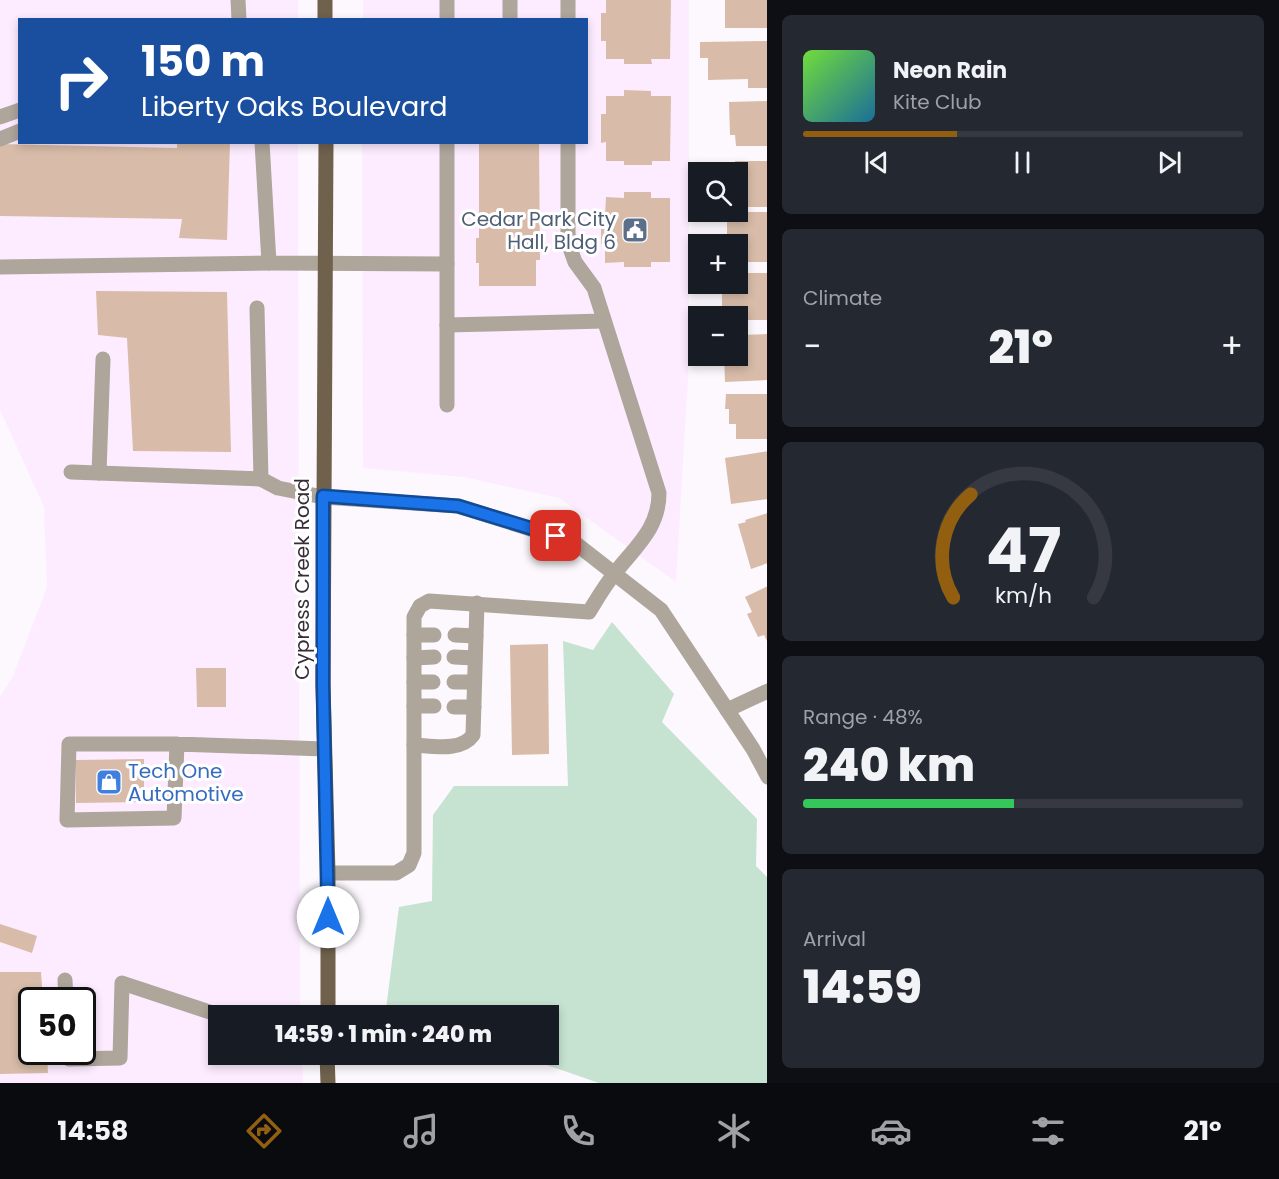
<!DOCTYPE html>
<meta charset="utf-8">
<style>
body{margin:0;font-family:Poppins,sans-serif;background:#242831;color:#f1f3f6;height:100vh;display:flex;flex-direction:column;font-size:22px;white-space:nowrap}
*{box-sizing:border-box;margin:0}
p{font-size:20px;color:#9ea1a6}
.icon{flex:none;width:33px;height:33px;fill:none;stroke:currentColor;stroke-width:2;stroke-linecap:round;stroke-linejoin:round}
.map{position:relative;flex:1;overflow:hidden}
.side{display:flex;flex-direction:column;gap:15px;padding:15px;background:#0d0f14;width:512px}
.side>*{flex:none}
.hud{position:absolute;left:18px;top:18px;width:570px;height:126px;border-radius:0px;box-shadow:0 3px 9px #0003;background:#1a4fa0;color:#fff;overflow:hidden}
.buttons{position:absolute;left:688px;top:162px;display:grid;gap:12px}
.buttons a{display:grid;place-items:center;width:60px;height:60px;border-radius:0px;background:#171b24;box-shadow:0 3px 9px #0003;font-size:30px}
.speed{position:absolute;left:18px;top:987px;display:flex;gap:12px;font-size:30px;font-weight:700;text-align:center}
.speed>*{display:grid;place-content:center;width:78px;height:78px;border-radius:50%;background:#171b24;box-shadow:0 3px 9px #0003;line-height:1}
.speed .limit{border:3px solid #111;border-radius:9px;background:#fff;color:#111}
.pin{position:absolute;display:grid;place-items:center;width:51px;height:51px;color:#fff;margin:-26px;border-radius:12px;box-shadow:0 3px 9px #0006}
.me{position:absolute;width:66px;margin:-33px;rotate:0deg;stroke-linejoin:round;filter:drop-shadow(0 0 4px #0008)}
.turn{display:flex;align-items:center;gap:21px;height:126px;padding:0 24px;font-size:27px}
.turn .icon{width:78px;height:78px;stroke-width:2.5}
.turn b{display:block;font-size:42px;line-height:51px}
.big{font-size:45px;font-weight:800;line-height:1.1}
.side .card{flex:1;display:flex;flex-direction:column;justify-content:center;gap:9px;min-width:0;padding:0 21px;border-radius:9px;background:#242831}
.side .dial{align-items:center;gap:0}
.dial svg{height:156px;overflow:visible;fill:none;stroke:#363941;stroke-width:7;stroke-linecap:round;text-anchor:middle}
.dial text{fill:#f1f3f6;stroke:none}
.song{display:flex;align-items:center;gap:18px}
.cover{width:72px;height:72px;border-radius:9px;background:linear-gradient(135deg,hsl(100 70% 55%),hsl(200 70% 35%))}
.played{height:6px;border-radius:3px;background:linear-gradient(90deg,#925f11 35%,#363941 35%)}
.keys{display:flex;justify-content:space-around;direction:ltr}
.heat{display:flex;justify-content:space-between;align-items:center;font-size:33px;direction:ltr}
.charge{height:9px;border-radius:4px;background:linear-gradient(90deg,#34c759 48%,#363941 0)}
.trip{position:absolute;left:208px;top:1005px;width:351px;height:60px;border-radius:0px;background:#171b24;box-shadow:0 3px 9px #0003;font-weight:800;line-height:60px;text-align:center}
.tab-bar{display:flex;height:96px;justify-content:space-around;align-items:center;background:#090b0e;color:#9ea1a6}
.tab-bar .icon{width:42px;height:42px}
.tab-bar .active{color:#925f11}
.tab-bar b{font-size:27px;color:#f1f3f6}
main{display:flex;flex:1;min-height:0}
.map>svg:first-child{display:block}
</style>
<main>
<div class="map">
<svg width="768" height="1083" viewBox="0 0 768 1083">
<rect width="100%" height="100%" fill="#fcf8fd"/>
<!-- built -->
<g fill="#fdecff" fill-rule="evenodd">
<path d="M0 0H298V19L20 20V142L298 143 300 1015 219 1016V1054L302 1055 303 1083H0V697L13 676 47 587 44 507 0 410ZM32 1000H82V1052H32Z"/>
<polygon points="363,0 689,0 689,361 676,582 559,498 464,477 363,468 362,143 586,142 586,20 363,19"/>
</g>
<!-- green -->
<polygon fill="#c6e2d0" points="612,622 674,694 662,722 757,819 756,866 768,878 767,1083 599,1083 518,1055 549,1054 549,1016 406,1016 386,1009 399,907 432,901 433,815 454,786 568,786 563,641 593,650"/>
<!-- building -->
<g fill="#d8bca9">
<polygon points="606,0 671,0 670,59 651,59 652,64 624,64 624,59 606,59 606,41 601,41 601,13 606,13"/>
<rect x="725" y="0" width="43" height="28"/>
<polygon points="768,41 768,88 748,88 748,79 708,80 708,58 700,58 700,42"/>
<polygon points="624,90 651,91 651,96 671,96 670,161 652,161 652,165 624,165 624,161 606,161 606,142 601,143 601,114 606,114 606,96 624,96"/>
<polygon points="768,101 768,146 736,146 735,135 730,135 729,102"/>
<polygon points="177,142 230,142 227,240 179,238 182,219 0,216 0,144 177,148"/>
<polygon points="479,142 539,142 540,260 536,260 536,286 479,286 479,263 476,263 476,238 479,238"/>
<polygon points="735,161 768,161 768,207 738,207 738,172 716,172 716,164 736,164"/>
<polygon points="624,192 651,192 651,198 670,198 670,262 651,262 651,267 624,267 624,262 605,263 605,244 601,244 601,216 605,216 606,197 624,198"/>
<polygon points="734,212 768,212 768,262 738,262 738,244 727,244 727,215 734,214"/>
<polygon points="738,273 768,273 768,320 738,320 738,316 722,316 722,284 738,284"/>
<polygon points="96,291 227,292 231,452 133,451 127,338 98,335"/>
<polygon points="768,334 768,380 725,382 724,356 738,356 738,335"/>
<polygon points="726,394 768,394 768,439 736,439 736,424 729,424 729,409 725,409"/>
<polygon points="768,451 768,499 731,504 725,458"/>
<polygon points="768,513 768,563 751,569 738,524 746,522 745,520"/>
<polygon points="768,586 768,643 764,635 758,637 747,614 752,612 745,597"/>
<polygon points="548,644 549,754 512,755 510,645"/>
<polygon points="196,668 226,668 226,707 197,707"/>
<polygon points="144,759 144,802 76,803 76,760"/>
<polygon points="0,924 37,936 32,953 0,942"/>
<polygon points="0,972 41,972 43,1000 32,1000 32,1052 47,1052 48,1073 0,1074"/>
</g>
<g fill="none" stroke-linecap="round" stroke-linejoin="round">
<!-- minor -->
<g stroke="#aea59b" stroke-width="15">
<polyline points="238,0 239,20"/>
<polyline points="447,20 447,0"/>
<polyline points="510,20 510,0"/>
<polyline points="568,20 568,0"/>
<polyline points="0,117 20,110"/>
<polyline points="0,139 20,131"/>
<polyline points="262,142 269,263 447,264 447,142"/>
<polyline points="447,264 447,405"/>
<polyline points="0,267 269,263"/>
<polyline points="257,308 261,479 278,488 323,497 458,506 575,543 661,610 753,749 768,777"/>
<polyline points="447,325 604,321"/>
<polyline points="71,472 261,479"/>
<polyline points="99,473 103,359"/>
<polyline points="414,635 434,635"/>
<polyline points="455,635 476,636"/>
<polyline points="454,657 475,658"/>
<polyline points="414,658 434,657"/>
<polyline points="414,682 433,682"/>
<polyline points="454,682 474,682"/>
<polyline points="414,706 434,706"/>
<polyline points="454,707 474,707"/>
<polyline points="727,710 768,691"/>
<polyline points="177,744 174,818 67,820 69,744 177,744 324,749"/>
<path d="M414 745C433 746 461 752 473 735L477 603"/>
<path d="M328 873H396L409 865 414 853V617L420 606 429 601 589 612C597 599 605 585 615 573 635 547 659 529 659 493L594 288 575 262 570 248 568 233V142"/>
<polyline points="65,980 66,1000"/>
<polyline points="69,1052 69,1059 120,1058 122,983 222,1016"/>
</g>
<!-- major -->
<g stroke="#70614d" stroke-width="15">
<polyline points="325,0 325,20"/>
<polyline points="326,142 323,685 328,873 328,1016"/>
<polyline points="327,1054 328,1083"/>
</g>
</g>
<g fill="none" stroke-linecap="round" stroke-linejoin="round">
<!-- route casing -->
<g stroke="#114b97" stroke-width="15">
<polyline id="route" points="328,917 323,685 323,496 458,506 556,536"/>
</g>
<!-- route -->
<use href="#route" stroke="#1a73e8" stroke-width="10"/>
</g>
<!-- icons -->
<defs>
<g id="civic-square" transform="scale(1.35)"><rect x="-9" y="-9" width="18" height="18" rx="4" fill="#5c6f8a" stroke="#fff"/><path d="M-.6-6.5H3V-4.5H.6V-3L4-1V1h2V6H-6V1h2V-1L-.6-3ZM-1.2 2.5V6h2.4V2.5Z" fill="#fff"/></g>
<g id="shop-square" transform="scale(1.35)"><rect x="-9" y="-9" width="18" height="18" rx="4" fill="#3f7fe0" stroke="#fff"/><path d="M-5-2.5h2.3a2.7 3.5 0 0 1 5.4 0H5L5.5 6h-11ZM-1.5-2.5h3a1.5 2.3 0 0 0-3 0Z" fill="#fff"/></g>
</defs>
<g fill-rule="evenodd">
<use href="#civic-square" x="635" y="230"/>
<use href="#shop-square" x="109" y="782"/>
</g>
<g text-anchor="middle" stroke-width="6" stroke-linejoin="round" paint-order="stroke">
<!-- service labels -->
<g font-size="20" fill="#4e5e75" stroke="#fff" text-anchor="end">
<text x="616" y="226">Cedar Park City<tspan x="616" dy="23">Hall, Bldg 6</tspan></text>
</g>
<!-- street labels -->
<g font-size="20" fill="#362d37" stroke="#fff">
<text transform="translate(302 579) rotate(-90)" y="7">Cypress Creek Road</text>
</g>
<!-- shop labels -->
<g font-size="20" fill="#366cbe" stroke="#fff" text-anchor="start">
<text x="128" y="778">Tech One<tspan x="128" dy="23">Automotive</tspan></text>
</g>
</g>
</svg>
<div class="buttons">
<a><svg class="icon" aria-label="search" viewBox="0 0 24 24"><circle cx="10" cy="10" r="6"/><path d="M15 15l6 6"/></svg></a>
<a>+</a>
<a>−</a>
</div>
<div class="speed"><div class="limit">50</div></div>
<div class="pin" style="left:556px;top:536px;background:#d93025"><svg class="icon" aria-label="arrive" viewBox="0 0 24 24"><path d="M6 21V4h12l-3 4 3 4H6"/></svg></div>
<svg class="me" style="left:328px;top:917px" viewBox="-20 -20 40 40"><circle r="19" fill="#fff"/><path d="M0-13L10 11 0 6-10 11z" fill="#1a73e8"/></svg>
<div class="trip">14:59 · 1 min · 240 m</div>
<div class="hud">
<div class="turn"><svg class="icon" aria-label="right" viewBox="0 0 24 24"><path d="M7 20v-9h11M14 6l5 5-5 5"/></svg><div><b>150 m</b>Liberty Oaks Boulevard</div></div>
</div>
</div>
<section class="side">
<div class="card">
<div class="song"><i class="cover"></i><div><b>Neon Rain</b><p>Kite Club</p></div></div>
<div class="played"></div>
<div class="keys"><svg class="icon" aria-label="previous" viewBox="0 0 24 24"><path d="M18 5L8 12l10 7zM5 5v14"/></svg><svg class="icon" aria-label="pause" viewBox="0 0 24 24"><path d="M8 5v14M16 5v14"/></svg><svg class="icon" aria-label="next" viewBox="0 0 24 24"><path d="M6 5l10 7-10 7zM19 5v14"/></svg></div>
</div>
<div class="card"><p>Climate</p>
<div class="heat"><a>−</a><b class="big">21°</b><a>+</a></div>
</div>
<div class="card dial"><svg viewBox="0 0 100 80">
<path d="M14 69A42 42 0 1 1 86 69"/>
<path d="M14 69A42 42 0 0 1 23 16" stroke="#925f11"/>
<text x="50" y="56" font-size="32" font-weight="700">47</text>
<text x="50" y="72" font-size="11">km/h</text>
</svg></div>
<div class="card"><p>Range · 48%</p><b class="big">240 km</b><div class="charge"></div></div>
<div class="card"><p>Arrival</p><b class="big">14:59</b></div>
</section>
</main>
<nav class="tab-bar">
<b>14:58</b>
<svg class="icon active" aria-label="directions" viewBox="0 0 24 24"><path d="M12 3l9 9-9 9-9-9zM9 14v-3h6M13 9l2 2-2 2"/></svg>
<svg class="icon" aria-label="music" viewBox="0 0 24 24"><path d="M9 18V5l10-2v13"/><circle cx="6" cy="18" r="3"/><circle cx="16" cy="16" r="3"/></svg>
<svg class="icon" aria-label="phone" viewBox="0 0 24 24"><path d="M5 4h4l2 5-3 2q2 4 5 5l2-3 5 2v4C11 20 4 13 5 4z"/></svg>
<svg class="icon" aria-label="climate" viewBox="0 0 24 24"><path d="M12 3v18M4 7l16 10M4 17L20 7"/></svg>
<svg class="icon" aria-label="car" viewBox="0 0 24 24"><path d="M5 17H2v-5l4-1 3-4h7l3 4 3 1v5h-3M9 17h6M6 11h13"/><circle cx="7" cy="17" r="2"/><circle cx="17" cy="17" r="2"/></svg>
<svg class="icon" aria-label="filters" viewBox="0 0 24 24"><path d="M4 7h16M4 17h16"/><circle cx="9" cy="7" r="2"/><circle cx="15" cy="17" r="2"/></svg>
<b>21°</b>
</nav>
